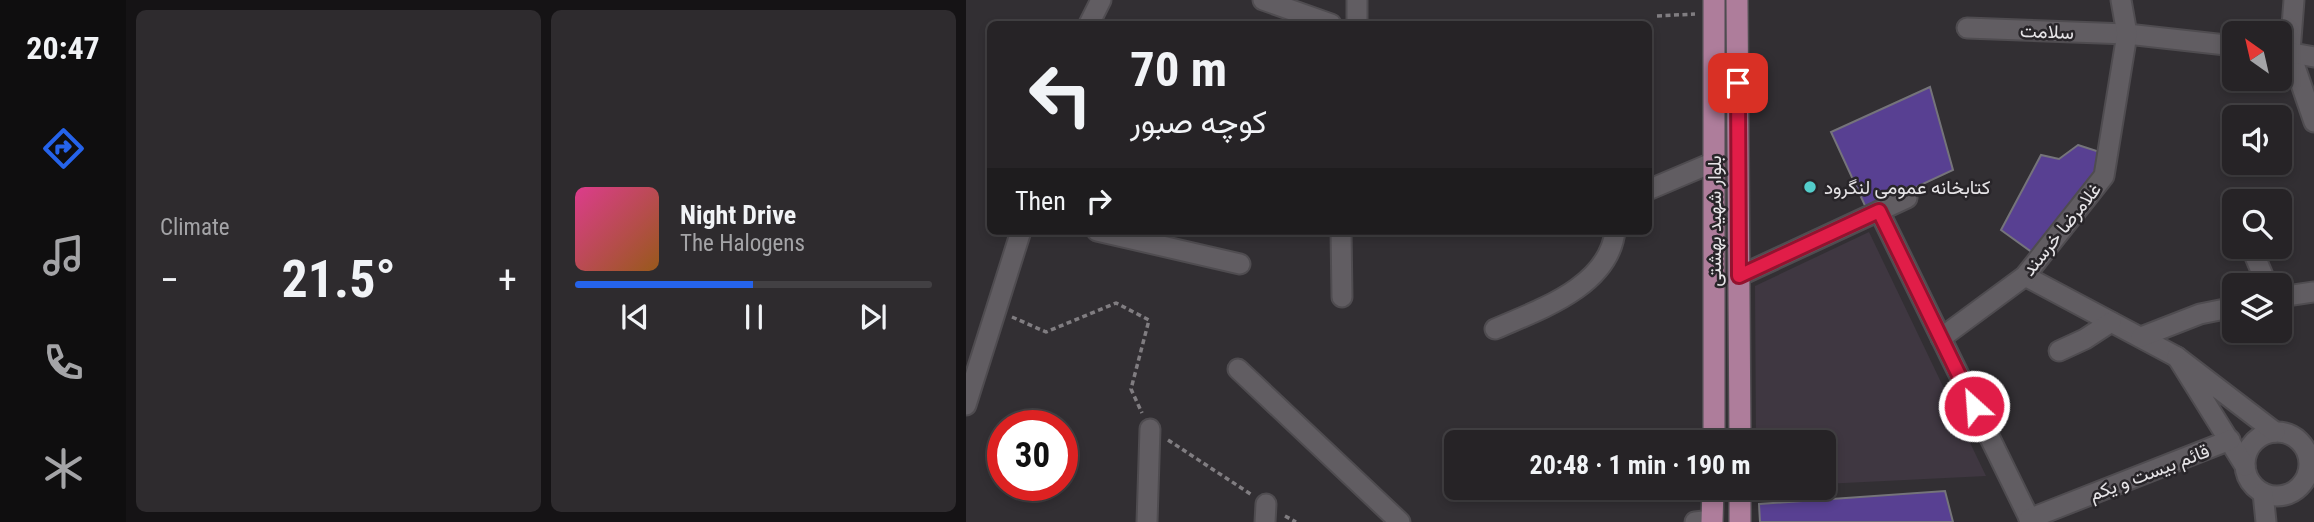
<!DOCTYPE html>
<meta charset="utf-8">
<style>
body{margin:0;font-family:"Roboto Condensed",Vazirmatn,sans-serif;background:#2e2b2e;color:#f1f3f6;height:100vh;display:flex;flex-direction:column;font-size:26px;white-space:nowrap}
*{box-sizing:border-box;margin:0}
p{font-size:23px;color:#a4a4a7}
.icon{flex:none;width:38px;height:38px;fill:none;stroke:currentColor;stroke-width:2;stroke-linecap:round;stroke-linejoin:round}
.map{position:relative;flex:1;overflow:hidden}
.drawer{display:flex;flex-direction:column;gap:10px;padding:10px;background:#151315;width:840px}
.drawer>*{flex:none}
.banner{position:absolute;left:21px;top:21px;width:665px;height:214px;border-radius:10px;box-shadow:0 4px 10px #0003,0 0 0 2px #424043;background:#262326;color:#f1f3f6;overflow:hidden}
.needle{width:46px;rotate:326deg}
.controls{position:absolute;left:1256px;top:21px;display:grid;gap:14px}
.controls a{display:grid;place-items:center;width:70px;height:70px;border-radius:10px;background:#262326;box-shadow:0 4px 10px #0003,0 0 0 2px #424043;font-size:35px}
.speed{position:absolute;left:21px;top:410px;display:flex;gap:14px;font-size:35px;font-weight:700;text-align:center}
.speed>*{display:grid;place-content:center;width:91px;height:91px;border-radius:50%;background:#262326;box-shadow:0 4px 10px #0003,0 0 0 2px #424043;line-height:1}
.speed .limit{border:10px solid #d22;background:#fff;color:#111}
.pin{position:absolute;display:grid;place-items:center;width:60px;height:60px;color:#fff;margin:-30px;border-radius:14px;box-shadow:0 4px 10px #0006}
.me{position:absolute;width:77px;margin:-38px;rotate:334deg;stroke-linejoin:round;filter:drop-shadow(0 0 5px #0008)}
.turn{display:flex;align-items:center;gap:24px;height:147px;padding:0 28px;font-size:32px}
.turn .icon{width:91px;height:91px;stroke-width:2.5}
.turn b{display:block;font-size:49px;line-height:60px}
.then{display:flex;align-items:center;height:66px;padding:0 28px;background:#0003;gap:14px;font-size:26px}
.big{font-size:52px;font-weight:700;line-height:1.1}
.drawer .widget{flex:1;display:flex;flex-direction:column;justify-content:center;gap:10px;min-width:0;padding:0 24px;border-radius:10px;background:#2e2b2e}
.song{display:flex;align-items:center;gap:21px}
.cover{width:84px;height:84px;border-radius:10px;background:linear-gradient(135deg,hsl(330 70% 55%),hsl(30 70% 35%))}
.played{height:7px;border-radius:4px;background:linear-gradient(90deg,#2563eb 50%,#424043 50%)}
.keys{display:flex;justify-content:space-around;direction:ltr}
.heat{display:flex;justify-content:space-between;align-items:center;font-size:38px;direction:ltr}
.drawer .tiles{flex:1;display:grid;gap:10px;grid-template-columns:repeat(2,1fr)}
.trip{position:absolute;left:478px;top:430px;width:392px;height:70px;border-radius:10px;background:#262326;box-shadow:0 4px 10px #0003,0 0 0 2px #424043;font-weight:700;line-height:70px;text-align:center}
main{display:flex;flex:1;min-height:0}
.tab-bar{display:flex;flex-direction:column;width:126px;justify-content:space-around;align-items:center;background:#0f0e0f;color:#a4a4a7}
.tab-bar .icon{width:49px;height:49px}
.tab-bar .selected{color:#2563eb}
.tab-bar b{font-size:32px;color:#f1f3f6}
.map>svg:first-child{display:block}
</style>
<main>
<nav class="tab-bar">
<b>20:47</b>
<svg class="icon selected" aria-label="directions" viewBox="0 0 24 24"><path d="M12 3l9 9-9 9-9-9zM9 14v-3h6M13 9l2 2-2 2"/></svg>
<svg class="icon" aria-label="music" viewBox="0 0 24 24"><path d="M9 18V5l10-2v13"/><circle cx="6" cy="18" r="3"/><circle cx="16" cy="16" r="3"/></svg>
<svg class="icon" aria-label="phone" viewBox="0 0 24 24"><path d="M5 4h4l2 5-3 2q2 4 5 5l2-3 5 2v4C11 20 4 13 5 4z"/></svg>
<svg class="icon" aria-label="climate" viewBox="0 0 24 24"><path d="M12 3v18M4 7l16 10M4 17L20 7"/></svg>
</nav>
<section class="drawer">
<div class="tiles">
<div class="widget"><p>Climate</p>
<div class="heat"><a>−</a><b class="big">21.5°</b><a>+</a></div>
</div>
<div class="widget">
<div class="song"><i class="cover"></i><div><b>Night Drive</b><p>The Halogens</p></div></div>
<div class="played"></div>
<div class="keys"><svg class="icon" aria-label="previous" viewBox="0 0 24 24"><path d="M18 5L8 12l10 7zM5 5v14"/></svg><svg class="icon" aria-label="pause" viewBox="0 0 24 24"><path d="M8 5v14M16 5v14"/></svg><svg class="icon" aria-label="next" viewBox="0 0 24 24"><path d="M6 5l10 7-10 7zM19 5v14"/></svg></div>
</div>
</div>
</section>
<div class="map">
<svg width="1348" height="522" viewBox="0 0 1348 522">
<rect width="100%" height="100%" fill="#322f33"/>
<!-- built -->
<polygon fill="#3f3741" points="903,232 1020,476 858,484 858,443 790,443 789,286"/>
<!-- building -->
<g fill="#584092" stroke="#75747a" stroke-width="2">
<polygon points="964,87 987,170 901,210 865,132"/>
<polygon points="1112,145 1140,154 1071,256 1035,230 1075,155 1093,159"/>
<polygon points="979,491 987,522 794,522 793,504"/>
</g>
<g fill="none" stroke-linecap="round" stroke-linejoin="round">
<!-- minor casing -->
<g stroke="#4f4c50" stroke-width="23">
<g id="minor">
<polyline points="297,0 365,24"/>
<polyline points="391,0 391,24"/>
<polyline points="1328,0 1324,52 1348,122"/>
<polyline points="123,24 135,0"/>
<polyline points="1001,28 1161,34 1269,46"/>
<polyline points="1315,51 1348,57"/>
<polyline points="682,190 748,162"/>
<polyline points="913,211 941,198"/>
<polyline points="131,231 274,264"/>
<polyline points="375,231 376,297"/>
<polyline points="1285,247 1301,285"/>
<polyline points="773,276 913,211 1065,522"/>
<polyline points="1059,276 1211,357"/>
<polyline points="1314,297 1347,292"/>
<path d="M529 329C572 310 643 287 649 231"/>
<polyline points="1175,337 1234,314 1269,307"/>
<polyline points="975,338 1059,276 1138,176 1161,34 1155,0"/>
<polyline points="1093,351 1119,339 1145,322"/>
<polyline points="272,369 434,522"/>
<polyline points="0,405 55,231"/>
<circle cx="1311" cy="464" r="32"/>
<polyline points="1279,466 1211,357 1309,432"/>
<polyline points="1297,493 1300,522"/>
<polyline points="1063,519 1264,440"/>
<polyline points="181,522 184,429"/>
<polyline points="299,522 300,504"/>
<polyline points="729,522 746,520"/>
</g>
</g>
<!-- major casing -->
<g stroke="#4f4c50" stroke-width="24">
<g id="major">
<polyline points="771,0 774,443"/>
<polyline points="748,443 748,0"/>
<polyline points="774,488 774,522"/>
<polyline points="746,522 747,488"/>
</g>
</g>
<!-- path -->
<g stroke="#807d81" stroke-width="3.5" stroke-dasharray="5 3.5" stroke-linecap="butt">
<polyline points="691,16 729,14"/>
<polyline points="46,317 80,332 150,303 183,320 165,389 176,413"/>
<polyline points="202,440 286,495"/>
<polyline points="319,516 330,522"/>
</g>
<!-- minor -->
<use href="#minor" stroke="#615d62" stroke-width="19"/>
<!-- major -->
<use href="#major" stroke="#ae7d9b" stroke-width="21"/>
</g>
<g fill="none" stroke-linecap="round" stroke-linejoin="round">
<!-- route casing -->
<g stroke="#92132f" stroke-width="18">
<polyline id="route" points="772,83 773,276 913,211 1008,406"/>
</g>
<!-- route -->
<use href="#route" stroke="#e11d48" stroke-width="12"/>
</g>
<!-- markers -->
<circle fill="#53cdcb" stroke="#282529" stroke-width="2.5" cx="844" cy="187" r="7"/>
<g text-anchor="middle" stroke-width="5" stroke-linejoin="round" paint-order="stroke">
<!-- street labels -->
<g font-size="19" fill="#e6e4e7" stroke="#282529">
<text transform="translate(1081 31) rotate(2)" y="7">سلامت</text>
<text transform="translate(748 221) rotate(-90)" y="7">بلوار شهید بهشتی</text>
<text transform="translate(1095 229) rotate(-51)" y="7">غلامرضا خرسند</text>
<text transform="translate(1183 472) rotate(-21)" y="7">قائم بیست و یکم</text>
</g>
<!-- poi labels -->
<g font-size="19" fill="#e6e4e7" stroke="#282529" text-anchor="start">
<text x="858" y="194">کتابخانه عمومی لنگرود</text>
</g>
</g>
</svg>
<div class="controls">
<a><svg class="needle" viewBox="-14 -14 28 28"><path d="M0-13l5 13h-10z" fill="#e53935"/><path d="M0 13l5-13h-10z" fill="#a4a4a7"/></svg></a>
<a><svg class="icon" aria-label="sound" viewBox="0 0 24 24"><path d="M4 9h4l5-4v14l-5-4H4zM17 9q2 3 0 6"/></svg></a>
<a><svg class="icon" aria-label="search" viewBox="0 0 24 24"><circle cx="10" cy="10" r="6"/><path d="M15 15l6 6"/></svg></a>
<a><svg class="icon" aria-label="layers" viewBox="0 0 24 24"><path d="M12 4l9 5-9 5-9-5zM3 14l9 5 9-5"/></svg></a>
</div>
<div class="speed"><div class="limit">30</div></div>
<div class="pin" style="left:772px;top:83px;background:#d93025"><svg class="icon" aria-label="arrive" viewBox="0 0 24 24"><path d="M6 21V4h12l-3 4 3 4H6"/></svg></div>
<svg class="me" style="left:1008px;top:406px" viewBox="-20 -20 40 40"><circle r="17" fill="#e11d48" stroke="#fff" stroke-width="3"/><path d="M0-11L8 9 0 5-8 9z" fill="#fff"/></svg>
<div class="trip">20:48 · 1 min · 190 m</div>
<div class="banner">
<div class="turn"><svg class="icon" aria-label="left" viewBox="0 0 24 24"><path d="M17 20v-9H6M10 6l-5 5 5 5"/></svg><div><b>70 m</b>کوچه صبور</div></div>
<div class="then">Then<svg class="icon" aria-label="right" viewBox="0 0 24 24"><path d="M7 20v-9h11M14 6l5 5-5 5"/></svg></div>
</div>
</div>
</main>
